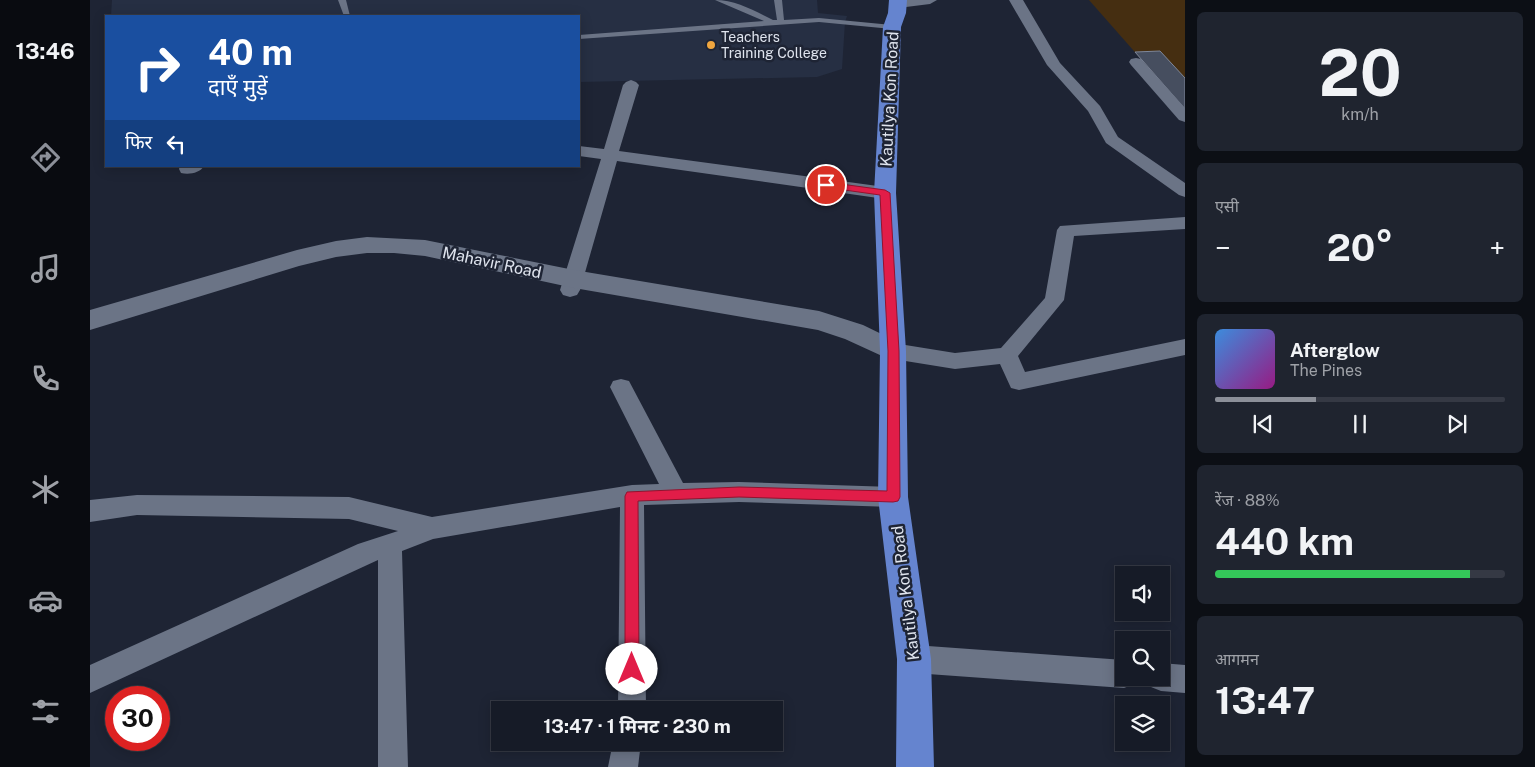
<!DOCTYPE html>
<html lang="hi">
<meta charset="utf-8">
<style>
body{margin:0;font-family:"Public Sans","Noto Sans Devanagari",sans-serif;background:#1f242f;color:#f1f3f6;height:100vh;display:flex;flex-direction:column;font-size:19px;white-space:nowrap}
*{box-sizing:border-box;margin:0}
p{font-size:16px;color:#9ea1a7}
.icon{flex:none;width:28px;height:28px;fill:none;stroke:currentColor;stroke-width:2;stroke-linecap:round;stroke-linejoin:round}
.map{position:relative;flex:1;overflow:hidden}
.side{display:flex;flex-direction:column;gap:12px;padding:12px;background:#0c0f15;width:350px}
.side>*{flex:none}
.top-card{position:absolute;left:15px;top:15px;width:475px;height:152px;border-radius:0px;box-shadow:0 2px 12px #0003,0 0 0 1px #353944;background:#1a4fa0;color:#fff;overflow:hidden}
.controls{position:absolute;left:1025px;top:566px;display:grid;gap:10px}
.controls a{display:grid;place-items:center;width:55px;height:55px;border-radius:0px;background:#161b27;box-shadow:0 2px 12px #0003,0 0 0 1px #353944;font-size:25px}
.speed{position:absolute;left:15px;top:686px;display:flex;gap:10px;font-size:25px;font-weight:700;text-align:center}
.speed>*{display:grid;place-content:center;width:65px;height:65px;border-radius:50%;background:#161b27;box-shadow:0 2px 12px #0003,0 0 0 1px #353944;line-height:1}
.speed .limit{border:8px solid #d22;background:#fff;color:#111}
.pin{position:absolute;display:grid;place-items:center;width:42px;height:42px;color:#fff;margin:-21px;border:2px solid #fff;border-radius:50%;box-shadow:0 1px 5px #0007}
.me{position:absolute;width:55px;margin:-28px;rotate:0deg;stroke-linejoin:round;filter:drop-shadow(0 0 4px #0008)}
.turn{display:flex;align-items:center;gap:18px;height:105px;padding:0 20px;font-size:22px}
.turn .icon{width:65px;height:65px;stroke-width:2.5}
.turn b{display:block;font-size:35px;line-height:42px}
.then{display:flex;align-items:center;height:48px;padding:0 20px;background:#0003;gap:10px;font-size:19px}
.big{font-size:38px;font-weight:700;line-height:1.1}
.side .tile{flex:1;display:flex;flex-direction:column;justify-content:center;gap:8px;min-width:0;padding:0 18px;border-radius:8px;background:#1f242f}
.side .dial{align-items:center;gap:0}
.dial b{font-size:65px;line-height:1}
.song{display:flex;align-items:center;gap:15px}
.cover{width:60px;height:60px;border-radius:8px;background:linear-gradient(135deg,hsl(210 70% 55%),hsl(310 70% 35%))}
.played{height:5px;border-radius:2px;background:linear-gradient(90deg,#8c9099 35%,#353944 35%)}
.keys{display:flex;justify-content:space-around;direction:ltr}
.heat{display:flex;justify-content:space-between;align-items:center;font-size:28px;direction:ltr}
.charge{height:8px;border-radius:4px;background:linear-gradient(90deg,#34c759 88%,#353944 0)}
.trip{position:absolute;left:401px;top:701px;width:292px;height:50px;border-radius:0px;background:#161b27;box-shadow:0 2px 12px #0003,0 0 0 1px #353944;font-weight:700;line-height:50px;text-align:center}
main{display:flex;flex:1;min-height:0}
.tabs{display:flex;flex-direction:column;width:90px;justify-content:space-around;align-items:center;background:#090b10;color:#9ea1a7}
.tabs .icon{width:35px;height:35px}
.tabs .current{color:#8c9099}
.tabs b{font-size:22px;color:#f1f3f6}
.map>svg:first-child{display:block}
</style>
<main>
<nav class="tabs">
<b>13:46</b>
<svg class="icon current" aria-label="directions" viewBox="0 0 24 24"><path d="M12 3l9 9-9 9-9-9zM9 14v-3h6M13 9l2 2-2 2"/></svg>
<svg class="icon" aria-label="music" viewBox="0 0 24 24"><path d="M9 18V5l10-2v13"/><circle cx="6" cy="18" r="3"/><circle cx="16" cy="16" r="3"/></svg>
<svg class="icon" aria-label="phone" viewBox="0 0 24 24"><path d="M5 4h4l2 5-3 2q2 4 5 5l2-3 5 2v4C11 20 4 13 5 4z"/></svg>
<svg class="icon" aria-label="climate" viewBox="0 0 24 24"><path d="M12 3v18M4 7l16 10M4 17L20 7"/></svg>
<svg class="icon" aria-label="car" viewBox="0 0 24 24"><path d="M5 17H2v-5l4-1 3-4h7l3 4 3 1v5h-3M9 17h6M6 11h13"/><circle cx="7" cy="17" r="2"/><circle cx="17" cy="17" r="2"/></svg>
<svg class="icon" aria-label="filters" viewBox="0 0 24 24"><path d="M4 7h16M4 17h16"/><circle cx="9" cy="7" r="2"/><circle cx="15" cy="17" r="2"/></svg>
</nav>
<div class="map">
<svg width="1095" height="767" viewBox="0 0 1095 767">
<rect width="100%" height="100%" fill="#1e2434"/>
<!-- built -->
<polygon fill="#262f43" points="22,0 727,0 728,13 757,16 755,22 752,69 727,77 489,82 489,16 21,16"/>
<!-- green -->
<polygon fill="#452e11" points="999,0 1095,0 1095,109"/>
<!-- building -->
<polygon fill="#464e5f" stroke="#7e879a" points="1070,51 1095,78 1095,109 1045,52"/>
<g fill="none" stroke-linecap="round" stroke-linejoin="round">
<!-- lane -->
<g fill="#6b7486" fill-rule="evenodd">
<polygon points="248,0 256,0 260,16 254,16"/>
<path d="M625 0C646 0 665 11 683 20H687L684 0H692L694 20 729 18 802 25 806 27 802 29 729 22 489 39V35L674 21Z"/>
</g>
<!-- street -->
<g fill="#6b7486" fill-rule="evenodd">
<polygon points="808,0 847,0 840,4 808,8 803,7 801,4"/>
<polygon points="919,0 933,0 970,63 1010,106 1028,137 1095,183 1095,197 1089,195 1016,143 998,111 957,65"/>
<polygon points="1046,58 1051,59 1095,108 1095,122 1089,120 1041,65 1039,62 1041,59"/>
<polygon points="541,80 546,82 549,85 529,151 795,187 801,189 804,193 801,197 795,199 527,161 490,290 487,295 480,297 473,295 470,290 511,159 489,156 489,146 514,149 533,85 536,82"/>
<path d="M90 166H114C110 173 99 175 91 173L89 169Z"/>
<polygon points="1095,217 1095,229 984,236 974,300 928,356 935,372 1095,339 1095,355 929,390 921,388 910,364 865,369 803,359 796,357 793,351 796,345 803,343 865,353 911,348 955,298 967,230 970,226"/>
<polygon points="531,379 539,381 593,483 649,482 803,487 811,490 815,497 811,504 803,507 649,502 554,505 556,710 528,710 530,507 343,539 312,551 318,767 288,767 288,560 0,693 0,665 268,544 308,531 259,519 47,515 0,522 0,500 47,495 259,497 342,517 542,485 569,484 520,387 523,381"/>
<polygon points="824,645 1034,660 1034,678 1046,678 1044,684 1034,688 824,673 814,669 810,659 814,649"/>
<polygon points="1071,663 1095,665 1095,693 1071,691 1061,687 1058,678 1071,678"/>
<polygon points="523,742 551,742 548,767 518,767"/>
</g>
<!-- secondary -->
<polygon fill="#6b7486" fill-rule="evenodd" points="277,237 335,240 484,270 729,311 773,325 812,344 816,351 812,358 803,361 755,339 728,330 484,288 335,256 304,253 277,253 246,257 209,266 0,330 0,310 207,250 246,241"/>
<!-- highway -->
<polygon fill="#6584cf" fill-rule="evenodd" points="799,0 817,0 816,13 811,27 806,193 816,351 818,497 841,659 844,767 806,767 807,659 788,497 790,351 784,193 793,27 798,13"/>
</g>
<!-- route -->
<polygon fill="#e11d48" stroke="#92132f" points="736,182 795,190 800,193 809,351 810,497 808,501 803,502 649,497 548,501 549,669 547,674 542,676 537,674 535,669 535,496 537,492 649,487 797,491 798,351 790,195 733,187 732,185"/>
<!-- markers -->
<circle fill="#f0a63f" stroke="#1e2434" stroke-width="2" cx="621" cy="45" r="5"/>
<g text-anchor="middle" stroke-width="5" stroke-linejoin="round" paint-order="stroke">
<!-- far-poi labels -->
<g font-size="14" fill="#dfe4ee" stroke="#1e2434" text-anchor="start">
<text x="631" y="42">Teachers<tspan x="631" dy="16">Training College</tspan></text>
</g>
<!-- street labels -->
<g font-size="16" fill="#dfe4ee" stroke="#1e2434">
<text transform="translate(799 99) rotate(-87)" y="6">Kautilya Kon Road</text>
<text transform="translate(402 262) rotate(12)" y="6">Mahavir Road</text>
<text transform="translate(815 593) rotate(-97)" y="6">Kautilya Kon Road</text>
</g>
</g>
</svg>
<div class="controls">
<a><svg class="icon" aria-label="sound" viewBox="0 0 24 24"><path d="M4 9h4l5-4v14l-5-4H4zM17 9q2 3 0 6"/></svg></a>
<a><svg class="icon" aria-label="search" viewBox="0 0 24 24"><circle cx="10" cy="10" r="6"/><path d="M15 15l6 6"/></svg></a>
<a><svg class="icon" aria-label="layers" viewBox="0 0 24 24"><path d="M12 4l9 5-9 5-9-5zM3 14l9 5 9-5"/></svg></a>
</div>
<div class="speed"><div class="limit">30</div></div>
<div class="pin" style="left:736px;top:185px;background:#d93025"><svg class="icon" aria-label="arrive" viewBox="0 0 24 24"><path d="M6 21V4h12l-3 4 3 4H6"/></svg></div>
<svg class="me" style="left:542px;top:669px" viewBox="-20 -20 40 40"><circle r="19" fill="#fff"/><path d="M0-13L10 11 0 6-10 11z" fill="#e11d48"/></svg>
<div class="trip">13:47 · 1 मिनट · 230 m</div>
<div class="top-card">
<div class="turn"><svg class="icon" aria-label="right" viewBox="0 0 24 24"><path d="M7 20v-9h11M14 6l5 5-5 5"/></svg><div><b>40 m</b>दाएँ मुड़ें</div></div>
<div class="then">फिर<svg class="icon" aria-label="left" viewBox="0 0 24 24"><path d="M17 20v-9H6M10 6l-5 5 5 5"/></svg></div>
</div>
</div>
<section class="side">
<div class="tile dial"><b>20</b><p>km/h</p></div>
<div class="tile"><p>एसी</p>
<div class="heat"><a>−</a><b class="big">20°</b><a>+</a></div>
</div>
<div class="tile">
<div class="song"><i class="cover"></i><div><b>Afterglow</b><p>The Pines</p></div></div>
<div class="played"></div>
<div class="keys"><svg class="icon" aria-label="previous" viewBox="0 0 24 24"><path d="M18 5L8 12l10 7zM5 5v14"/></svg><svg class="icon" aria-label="pause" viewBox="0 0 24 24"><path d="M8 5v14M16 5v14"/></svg><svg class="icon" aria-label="next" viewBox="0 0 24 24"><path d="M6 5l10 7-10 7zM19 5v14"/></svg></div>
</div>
<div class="tile"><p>रेंज · 88%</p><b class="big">440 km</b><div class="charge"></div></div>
<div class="tile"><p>आगमन</p><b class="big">13:47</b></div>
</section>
</main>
